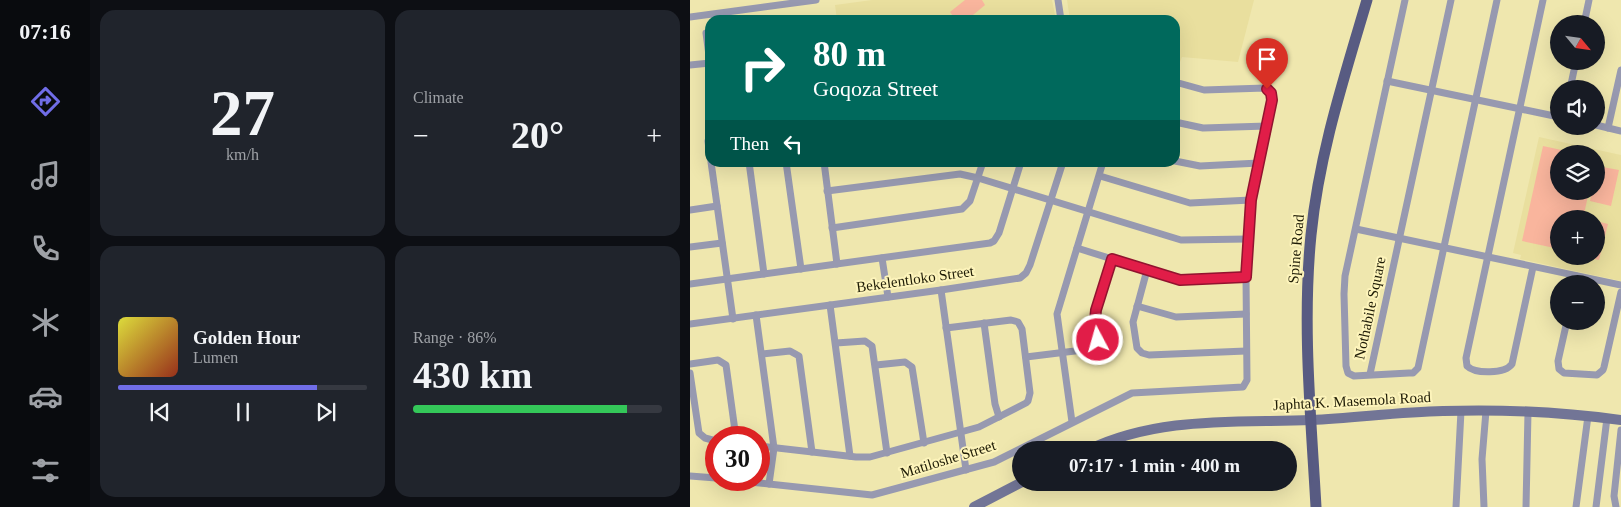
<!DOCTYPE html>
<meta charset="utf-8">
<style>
body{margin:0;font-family:"Times New Roman",serif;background:#20242c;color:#f1f3f6;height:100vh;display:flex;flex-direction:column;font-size:19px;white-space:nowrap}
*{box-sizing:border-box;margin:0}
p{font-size:16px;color:#9ea1a6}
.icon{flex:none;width:28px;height:28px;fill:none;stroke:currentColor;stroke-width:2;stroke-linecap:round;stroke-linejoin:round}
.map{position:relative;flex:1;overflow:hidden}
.panel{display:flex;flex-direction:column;gap:10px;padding:10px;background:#0d0f14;width:600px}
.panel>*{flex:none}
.banner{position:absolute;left:15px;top:15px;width:475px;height:152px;border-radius:15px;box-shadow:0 5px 20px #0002;background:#00695c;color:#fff;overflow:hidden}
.needle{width:32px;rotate:119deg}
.buttons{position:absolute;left:860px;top:15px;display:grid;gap:10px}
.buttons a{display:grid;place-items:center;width:55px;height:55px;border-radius:50%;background:#171b24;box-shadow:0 5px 20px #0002;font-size:25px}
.speed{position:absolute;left:15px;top:426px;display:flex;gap:10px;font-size:25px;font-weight:700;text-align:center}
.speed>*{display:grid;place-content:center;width:65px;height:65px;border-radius:50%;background:#171b24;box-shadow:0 5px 20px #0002;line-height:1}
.speed .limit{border:8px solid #d22;background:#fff;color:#111}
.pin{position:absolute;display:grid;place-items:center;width:42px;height:42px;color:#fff;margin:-51px -21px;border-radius:50% 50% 50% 0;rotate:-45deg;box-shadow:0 0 5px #0007}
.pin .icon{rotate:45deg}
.me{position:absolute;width:55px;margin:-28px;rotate:354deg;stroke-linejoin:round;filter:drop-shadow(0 0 4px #0008)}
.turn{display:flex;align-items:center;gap:18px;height:105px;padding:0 25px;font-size:22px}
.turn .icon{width:65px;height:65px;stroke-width:2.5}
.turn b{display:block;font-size:35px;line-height:42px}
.then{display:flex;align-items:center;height:48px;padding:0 25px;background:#0003;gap:10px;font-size:19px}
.big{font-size:38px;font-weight:700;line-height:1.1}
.panel .card{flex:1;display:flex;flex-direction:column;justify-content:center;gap:8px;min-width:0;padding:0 18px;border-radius:15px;background:#20242c}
.panel .dial{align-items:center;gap:0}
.dial b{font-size:65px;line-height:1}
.song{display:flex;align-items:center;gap:15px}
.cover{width:60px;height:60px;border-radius:8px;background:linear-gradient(135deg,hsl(60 70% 55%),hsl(10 70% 35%))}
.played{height:5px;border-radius:2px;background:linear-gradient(90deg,#706de7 80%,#363941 80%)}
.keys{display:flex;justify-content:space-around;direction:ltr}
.heat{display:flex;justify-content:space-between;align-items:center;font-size:28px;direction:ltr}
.charge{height:8px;border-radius:4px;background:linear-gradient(90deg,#34c759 86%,#363941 0)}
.panel .tiles{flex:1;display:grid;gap:10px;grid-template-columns:repeat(2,1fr)}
.trip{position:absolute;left:322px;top:441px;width:285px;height:50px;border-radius:25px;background:#171b24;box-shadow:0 5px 20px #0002;font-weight:700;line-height:50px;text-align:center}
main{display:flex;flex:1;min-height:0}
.tabs{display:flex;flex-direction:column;width:90px;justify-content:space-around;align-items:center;background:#090b0e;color:#9ea1a6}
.tabs .icon{width:35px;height:35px}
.tabs .on{color:#706de7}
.tabs b{font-size:22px;color:#f1f3f6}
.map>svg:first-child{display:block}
</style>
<main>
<nav class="tabs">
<b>07:16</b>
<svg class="icon on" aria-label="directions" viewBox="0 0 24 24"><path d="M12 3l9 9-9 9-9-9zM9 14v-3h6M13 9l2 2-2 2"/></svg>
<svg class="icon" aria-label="music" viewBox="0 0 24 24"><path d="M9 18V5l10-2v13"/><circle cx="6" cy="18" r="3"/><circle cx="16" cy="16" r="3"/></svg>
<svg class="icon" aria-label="phone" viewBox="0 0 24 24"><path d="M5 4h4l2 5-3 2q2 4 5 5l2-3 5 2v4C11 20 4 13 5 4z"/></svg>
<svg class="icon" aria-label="climate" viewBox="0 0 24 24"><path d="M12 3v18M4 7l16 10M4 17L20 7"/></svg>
<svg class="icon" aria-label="car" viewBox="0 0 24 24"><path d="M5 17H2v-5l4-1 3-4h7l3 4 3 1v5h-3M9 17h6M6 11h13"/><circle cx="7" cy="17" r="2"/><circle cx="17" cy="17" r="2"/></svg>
<svg class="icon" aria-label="filters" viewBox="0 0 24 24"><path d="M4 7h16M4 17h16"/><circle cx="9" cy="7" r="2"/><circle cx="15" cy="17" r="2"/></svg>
</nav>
<section class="panel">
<div class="tiles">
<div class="card dial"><b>27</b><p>km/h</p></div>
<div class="card"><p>Climate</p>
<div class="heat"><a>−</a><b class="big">20°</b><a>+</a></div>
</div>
<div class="card">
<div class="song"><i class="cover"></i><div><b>Golden Hour</b><p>Lumen</p></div></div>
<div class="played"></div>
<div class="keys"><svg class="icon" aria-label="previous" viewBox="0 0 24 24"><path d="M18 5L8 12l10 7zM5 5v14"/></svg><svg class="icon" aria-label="pause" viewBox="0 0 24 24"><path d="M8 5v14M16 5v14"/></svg><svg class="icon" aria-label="next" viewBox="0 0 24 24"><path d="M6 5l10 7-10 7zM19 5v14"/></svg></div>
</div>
<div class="card"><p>Range · 86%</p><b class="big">430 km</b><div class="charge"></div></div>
</div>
</section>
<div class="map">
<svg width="931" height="507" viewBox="0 0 931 507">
<rect width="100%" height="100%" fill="#efe7ae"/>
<!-- built -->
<g fill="#e9df9e" fill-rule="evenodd">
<polygon points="182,0 362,0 366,20 147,20 145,5"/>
<polygon points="377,0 564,0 548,62 492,57 485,74 485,20 380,20"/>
<path d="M849 137 931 155V281L830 259 831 255 823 253ZM869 154H906V191H869ZM869 219H906V256H869Z"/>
</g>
<!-- green -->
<g fill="#f9b59d">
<polygon points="275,0 292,0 295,5 277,20 266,20 260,12"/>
<polygon points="853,146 890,154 869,154 869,191 899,191 893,219 869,219 869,249 832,241"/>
<polygon points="907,166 929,170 921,206 900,201 902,191 906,191"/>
<polygon points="906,221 918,224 909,260 891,256 906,256"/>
</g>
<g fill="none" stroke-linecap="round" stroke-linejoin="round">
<!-- minor -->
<g stroke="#9799b0" stroke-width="7">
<polyline points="368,0 371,20"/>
<polyline points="715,0 655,276 654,294 656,366 658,373 664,376 719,373 723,373 728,368 807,0"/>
<polyline points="0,17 126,0"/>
<polyline points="894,24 899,0"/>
<polyline points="16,33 20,63"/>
<polyline points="0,65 20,63"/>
<polyline points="697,81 869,117"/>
<polyline points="880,89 886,61"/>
<polyline points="485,122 513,128 577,126"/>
<polyline points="906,125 931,131"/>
<polyline points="918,128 931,70"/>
<polyline points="20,134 18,141 20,158"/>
<polyline points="485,161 510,166 569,163"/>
<polyline points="21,162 43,319"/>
<polyline points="59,162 74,274"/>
<polyline points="96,162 111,269"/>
<polyline points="134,162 147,264"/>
<polyline points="410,176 500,203 561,200"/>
<polyline points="137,191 270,174 288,178 491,240 558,239"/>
<polyline points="0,210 27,206"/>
<polyline points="142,228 272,209 280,201 293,162"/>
<polyline points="666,229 931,285"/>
<polyline points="0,247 32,243"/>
<polyline points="387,248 486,279 556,277"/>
<polyline points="192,258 198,297"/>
<path d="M843 267 822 364C815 374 785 374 777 366L776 358 853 0"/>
<polyline points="457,270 443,322 447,348 452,353 459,355 556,351"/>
<polyline points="0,284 300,243 304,241 309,233 331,162"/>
<polyline points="884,284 886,276"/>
<polyline points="251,290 276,470"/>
<polyline points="140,305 160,456"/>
<polyline points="447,306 486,317 556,314"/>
<polyline points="66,315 84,448 79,484"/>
<polyline points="877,321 868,361 869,369 874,373 907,375 913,370 914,367 931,292"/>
<polyline points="294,323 305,404 309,417"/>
<polyline points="0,324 251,290 330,278 336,273 340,265 373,162"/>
<polyline points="146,343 175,341 182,346 197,453"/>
<polyline points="72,354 100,351 109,356 122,452"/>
<path d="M336 357 401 349C413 340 404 328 405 316 407 299 417 276 422 259"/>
<polyline points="0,364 28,360 36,365 46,438"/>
<polyline points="186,365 215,362 222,367 234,443"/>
<polyline points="0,373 9,433 15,438 26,441"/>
<polyline points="680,374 761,0"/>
<polyline points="382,422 367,314 413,162"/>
<polyline points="69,446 166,457 180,457 289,427 336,403 338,401 340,393 332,329 328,322 321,320 256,328"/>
<polyline points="0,476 26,478"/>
<path d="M41 480 182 495 304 462 442 393 553 387 557 380 556 277 561 200 581 109C582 100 584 91 575 88L514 90 485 82"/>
<polyline points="766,507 771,411"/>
<polyline points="794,507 792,459 796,411"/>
<polyline points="836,507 838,412"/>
<polyline points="886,507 898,416"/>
<polyline points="906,507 917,418"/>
<polyline points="926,507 924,496 931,430"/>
</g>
<!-- secondary -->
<g stroke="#727596" stroke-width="10">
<path d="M398 450C469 416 545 423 621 420 665 418 709 412 753 411 813 409 872 412 931 420"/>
<polyline points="284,507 332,482"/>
</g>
<!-- primary -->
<path stroke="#585b82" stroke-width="11" d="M626 507C621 417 612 325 621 235 629 154 654 78 677 0"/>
</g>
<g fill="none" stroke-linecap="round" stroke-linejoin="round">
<!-- route casing -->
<g stroke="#92132f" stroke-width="12">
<polyline id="route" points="408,340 405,320 406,310 422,259 490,280 556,277 561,200 582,100 581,93 577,89"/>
</g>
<!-- route -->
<use href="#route" stroke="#e11d48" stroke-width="9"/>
</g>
<g text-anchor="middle" stroke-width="4" stroke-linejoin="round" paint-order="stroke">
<!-- street labels -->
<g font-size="15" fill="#1f1c06" stroke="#fdf4bb">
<text transform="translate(606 249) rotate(-85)" y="5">Spine Road</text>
<text transform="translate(225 279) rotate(-8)" y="5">Bekelentloko Street</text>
<text transform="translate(680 308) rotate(-78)" y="5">Nothabile Square</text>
<text transform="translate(662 401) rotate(-3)" y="5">Japhta K. Masemola Road</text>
<text transform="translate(258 459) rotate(-17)" y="5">Matiloshe Street</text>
</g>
</g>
</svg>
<div class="buttons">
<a><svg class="needle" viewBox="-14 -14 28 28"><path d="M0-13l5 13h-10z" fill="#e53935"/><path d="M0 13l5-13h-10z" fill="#9ea1a6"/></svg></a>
<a><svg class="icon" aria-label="sound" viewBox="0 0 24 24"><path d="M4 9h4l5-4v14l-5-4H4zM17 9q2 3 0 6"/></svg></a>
<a><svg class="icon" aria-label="layers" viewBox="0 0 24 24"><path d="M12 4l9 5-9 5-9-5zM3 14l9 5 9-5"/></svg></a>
<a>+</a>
<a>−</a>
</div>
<div class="speed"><div class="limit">30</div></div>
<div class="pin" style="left:577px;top:89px;background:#d93025"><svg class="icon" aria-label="arrive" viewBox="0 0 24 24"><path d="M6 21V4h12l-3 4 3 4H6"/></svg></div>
<svg class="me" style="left:408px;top:340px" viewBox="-20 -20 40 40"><circle r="17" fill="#e11d48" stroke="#fff" stroke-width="3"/><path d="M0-11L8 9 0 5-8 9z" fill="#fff"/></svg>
<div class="trip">07:17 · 1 min · 400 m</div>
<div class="banner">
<div class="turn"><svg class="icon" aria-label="right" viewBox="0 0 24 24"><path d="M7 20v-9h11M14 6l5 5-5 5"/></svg><div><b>80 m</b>Goqoza Street</div></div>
<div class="then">Then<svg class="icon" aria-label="left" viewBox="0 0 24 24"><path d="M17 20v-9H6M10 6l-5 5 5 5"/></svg></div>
</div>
</div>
</main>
